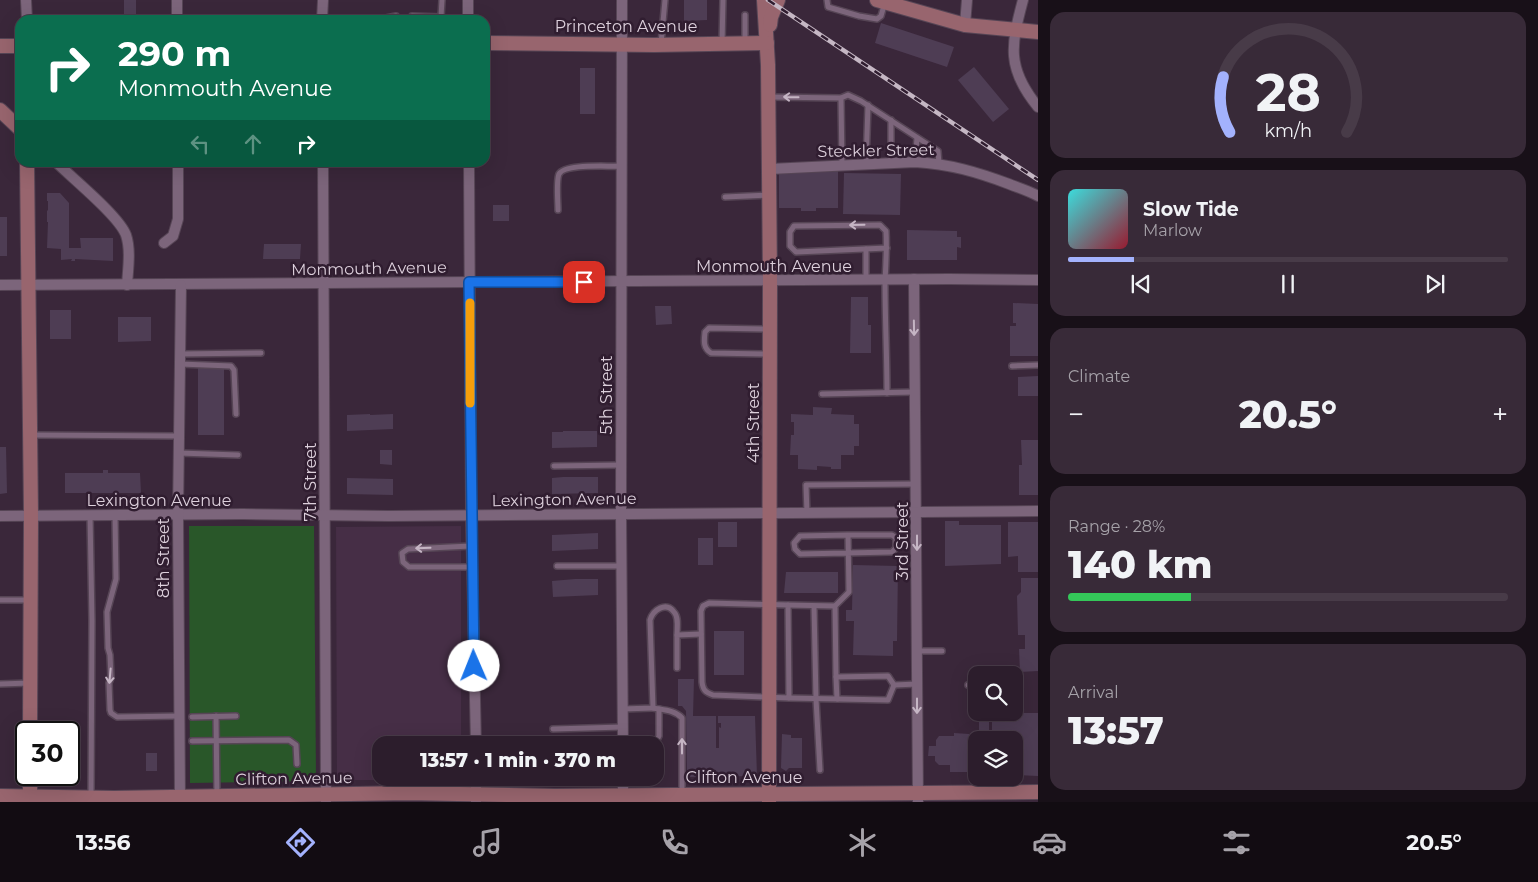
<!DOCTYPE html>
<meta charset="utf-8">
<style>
body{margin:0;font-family:Montserrat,sans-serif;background:#382a38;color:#f1f3f6;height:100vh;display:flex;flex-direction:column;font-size:19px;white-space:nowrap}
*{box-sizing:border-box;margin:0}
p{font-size:16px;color:#a6a2a9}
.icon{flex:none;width:28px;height:28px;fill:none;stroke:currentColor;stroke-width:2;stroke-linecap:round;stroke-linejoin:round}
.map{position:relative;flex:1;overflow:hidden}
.sheet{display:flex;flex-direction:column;gap:12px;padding:12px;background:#181018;width:500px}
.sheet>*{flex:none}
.banner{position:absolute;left:15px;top:15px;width:475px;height:152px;border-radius:15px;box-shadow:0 5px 20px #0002,0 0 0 1px #483b48;background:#0b6e4f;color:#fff;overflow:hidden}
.controls{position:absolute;left:968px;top:666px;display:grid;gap:10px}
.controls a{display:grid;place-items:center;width:55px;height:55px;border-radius:10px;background:#2c1d2c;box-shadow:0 5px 20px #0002,0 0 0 1px #483b48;font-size:25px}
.speed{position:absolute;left:15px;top:721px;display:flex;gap:10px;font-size:25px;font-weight:700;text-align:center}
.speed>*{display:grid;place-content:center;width:65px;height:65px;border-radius:50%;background:#2c1d2c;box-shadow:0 5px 20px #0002,0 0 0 1px #483b48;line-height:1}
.speed .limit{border:2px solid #111;border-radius:8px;background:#fff;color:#111}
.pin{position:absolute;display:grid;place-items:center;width:42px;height:42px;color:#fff;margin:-21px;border-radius:10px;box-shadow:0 2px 8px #0006}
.me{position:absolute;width:55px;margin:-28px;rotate:359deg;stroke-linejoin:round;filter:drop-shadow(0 0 4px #0008)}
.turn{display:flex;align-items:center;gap:18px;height:105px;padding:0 20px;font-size:22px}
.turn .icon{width:65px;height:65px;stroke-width:2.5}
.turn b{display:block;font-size:35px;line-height:42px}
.lanes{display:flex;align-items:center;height:48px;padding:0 20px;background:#0003;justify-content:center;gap:25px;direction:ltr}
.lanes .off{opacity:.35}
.big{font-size:38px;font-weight:800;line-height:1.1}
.sheet .card{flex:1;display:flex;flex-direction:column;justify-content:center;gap:8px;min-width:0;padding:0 18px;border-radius:15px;background:#382a38}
.sheet .dial{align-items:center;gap:0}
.dial svg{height:130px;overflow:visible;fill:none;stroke:#483b48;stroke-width:7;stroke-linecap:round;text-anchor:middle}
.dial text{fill:#f1f3f6;stroke:none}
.song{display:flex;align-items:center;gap:15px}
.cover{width:60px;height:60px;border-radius:8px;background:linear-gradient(135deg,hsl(180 70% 55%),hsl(350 70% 35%))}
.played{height:5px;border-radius:2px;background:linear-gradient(90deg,#a3b2fd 15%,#483b48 15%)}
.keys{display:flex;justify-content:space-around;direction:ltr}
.heat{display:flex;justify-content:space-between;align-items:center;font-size:28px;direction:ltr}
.charge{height:8px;border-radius:4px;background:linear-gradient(90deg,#34c759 28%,#483b48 0)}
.trip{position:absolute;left:372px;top:736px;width:292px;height:50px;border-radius:15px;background:#2c1d2c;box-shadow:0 5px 20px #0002,0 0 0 1px #483b48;font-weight:800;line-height:50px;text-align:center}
.dock{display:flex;height:80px;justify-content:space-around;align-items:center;background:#120c12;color:#a6a2a9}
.dock .icon{width:35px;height:35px}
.dock .current{color:#a3b2fd}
.dock b{font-size:22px;color:#f1f3f6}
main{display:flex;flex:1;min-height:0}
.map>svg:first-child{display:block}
</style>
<main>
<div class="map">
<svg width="1038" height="802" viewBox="0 0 1038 802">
<rect width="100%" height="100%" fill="#3a273a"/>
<!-- built -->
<polygon fill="#462e46" points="461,526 461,745 381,745 381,778 461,778 461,780 337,780 336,527"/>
<!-- green -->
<polygon fill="#295729" points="189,526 314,526 316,781 190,783"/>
<!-- building -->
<g fill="#4e3d54">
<rect x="124" y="0" width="12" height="15"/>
<polygon points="684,0 707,0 707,20 684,21"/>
<polygon points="881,23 954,47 947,67 875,43"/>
<polygon points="974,67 1009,109 993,122 958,80"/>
<rect x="580" y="68" width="15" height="46"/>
<polygon points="779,170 838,170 838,208 816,208 816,211 801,211 801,208 779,208"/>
<polygon points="844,173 901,174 900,215 843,214"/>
<polygon points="47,193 60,193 69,203 69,248 81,248 80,238 113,238 113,261 75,259 75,261 71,261 72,259 61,260 61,249 47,248 48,222 47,222 47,211 48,210 48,201 47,201"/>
<rect x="493" y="205" width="16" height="16"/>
<rect x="0" y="217" width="7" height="39"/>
<polygon points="907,230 957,231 957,237 961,237 961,248 957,247 957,260 907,260"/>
<polygon points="264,244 301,244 300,259 263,259"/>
<polygon points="851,297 868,297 868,325 871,325 871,353 850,353"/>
<polygon points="1013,303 1038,304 1038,356 1010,356 1010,326 1016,326 1016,323 1013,323"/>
<polygon points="655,306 671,306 672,324 656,325"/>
<rect x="50" y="310" width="21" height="29"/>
<polygon points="118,317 151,317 151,341 118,342"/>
<rect x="198" y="365" width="26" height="70"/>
<polygon points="1038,376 1038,396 1018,396 1018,377"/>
<polygon points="813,407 832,408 831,414 854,415 854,424 859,424 859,446 854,446 854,455 841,455 841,469 831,469 831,467 817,466 817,470 798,469 798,455 790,455 791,435 794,435 794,422 791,422 791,414 813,415"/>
<polygon points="370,414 370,415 393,414 393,429 347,431 347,415"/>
<polygon points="563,431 597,431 597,447 552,448 552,432 563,432"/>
<polygon points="1021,440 1038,440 1038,495 1019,495 1019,465 1022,465"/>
<polygon points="0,447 6,447 7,493 0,494"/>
<polygon points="380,450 392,450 392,465 380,464"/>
<polygon points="103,470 108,470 108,473 140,473 141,493 65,493 65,473 103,473"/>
<polygon points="563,477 598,477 598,493 552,494 552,478"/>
<polygon points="347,478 393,479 393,495 347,494"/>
<polygon points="945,521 959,521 959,525 1001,525 1001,564 945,566"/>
<rect x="718" y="522" width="19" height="25"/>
<polygon points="1008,522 1038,522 1038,572 1018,572 1018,556 1008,557"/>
<polygon points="598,533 598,549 552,551 552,535"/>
<rect x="698" y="538" width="15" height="27"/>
<polygon points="853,565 898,566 897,641 893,641 893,656 853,655 854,621 846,621 846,610 852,610"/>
<polygon points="786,572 838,572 838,593 784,593"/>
<polygon points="1021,578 1038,578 1038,671 1020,672 1019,649 1025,649 1025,635 1018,635 1017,596 1021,592"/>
<polygon points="575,579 598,579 598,595 553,597 552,581"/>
<rect x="714" y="631" width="30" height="44"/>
<polygon points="678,679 694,679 693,716 716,716 716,748 719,748 719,727 721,728 721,723 718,723 718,716 755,716 757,776 687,777 686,711 682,706 678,706"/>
<polygon points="992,713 1038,713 1038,776 1014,775 1014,750 1016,750 1016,745 1014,745 1013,736 992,736"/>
<rect x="979" y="719" width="10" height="21"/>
<polygon points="954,733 969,734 969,772 950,772 950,765 939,765 935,761 935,756 928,756 929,746 936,746 936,740 939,736 954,736"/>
<polygon points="782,734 791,735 791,738 802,738 802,768 789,768 786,771 781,768"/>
<polygon points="662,752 663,778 656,778 656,753"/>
<rect x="146" y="753" width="11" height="18"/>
</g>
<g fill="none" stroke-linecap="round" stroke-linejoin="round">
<!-- lane casing -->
<g stroke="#564555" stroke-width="8">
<g id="lane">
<polyline points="827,0 828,7 859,16 877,19 881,16 885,2"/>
<polyline points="412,16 441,17 442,0"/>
<polyline points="376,20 396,16"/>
<polyline points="722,43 723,0"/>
<polyline points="745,43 745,15"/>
<polyline points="661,44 665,0"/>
<polyline points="769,97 841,98"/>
<polyline points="891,120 891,163"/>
<polyline points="143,162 178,163"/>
<polyline points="915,162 917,138"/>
<polyline points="866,164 868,105"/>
<polyline points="842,165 841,98 848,95 861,101 938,151 939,164"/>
<polyline points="725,197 769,195"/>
<path d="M558 210C558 202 556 181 559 174 565 163 609 167 621 166"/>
<path d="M887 248 796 252 790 246V232L794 226 880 225 886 231C887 248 886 264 885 281 885 319 887 356 887 393"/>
<polyline points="866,249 866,280"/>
<path d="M770 329 709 328 705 332C704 341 703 348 711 353L770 354"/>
<polyline points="180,354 261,353"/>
<polyline points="180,364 231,366 234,370 236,414"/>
<polyline points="1012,366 1038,365"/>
<polyline points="822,394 915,392"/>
<polyline points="31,435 179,436"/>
<polyline points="179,453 238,455"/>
<polyline points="554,466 621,465"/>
<polyline points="807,513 806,485 916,484"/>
<polyline points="90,515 92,621 91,797"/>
<polyline points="115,515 116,579 107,612 108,648 110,655 111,678 109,683 110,710 111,713 117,717 179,716"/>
<polyline points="848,535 892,535 896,538 896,548 892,552 800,554 795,549 794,543 800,536 848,535 849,592 835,606 836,677 888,676 894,685"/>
<polyline points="471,546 408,549 402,553 403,562 409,567 472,567"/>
<polyline points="557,566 621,566"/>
<polyline points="0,600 29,600"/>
<path d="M709 603 788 605 789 698 713 695C705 692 703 690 702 682L701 611 703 606Z"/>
<polyline points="788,605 835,606"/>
<polyline points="814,606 816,699 820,770"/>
<polyline points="917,651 942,651"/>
<polyline points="677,668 677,635 701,634"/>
<polyline points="836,677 837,699"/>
<polyline points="0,684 30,683"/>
<polyline points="894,685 917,684"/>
<polyline points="968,685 976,685"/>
<polyline points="789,698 888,700 894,685"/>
<path d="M653 708C663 710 675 710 682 718V794"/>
<path d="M622 709 653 708 650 620C653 610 666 601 674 612 679 617 677 628 677 635"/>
<polyline points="216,716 217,796"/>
<polyline points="192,717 236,716"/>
<polyline points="553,729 623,727"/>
<polyline points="192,741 289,740 296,745 297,764"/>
<polyline points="623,741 657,740 659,736 659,709"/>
</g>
</g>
<!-- street casing -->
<g stroke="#564555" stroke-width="12">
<g id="street">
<polyline points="26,0 27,20"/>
<polyline points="177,0 177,20"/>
<polyline points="468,0 468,20"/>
<polyline points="622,0 621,514 623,745"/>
<path d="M1023 0C1011 45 1006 68 1038 107"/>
<polyline points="322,20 323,0"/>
<polyline points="965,25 967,0"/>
<path d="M56 162C72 178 119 216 126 235 131 250 128 269 127 285"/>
<polyline points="323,162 326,802"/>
<polyline points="469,162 471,516 476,745"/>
<path d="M770 169 915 162C950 164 977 172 1009 184 1019 188 1029 191 1038 196"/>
<polyline points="164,243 173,236 178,219 178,162"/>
<polyline points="914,279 918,802"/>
<polyline points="0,285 949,279 1038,280"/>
<polyline points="0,516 243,514 389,516 1038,511"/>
<polyline points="476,778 476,802"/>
<polyline points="623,778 623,801"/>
<polyline points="180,802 178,515 181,285"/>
</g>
</g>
<!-- secondary casing -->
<g stroke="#564555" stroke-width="16">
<g id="secondary">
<polyline points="764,0 768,65 770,281 769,802"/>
<polyline points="877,0 965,25 1038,32"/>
<polyline points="770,25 771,17 778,0"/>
<polyline points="485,43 654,45 767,43"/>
<polyline points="0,46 20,46"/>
<polyline points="0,110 20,129"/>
<polyline points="27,162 31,516 30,732"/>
<polyline points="0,796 114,798 409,793 555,796 1038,792"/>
<polyline points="30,802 30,775"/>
</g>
</g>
<!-- lane -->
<use href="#lane" stroke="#7c657b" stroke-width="5"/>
<!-- street -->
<use href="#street" stroke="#7c657b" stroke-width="10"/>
<!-- secondary -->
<use href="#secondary" stroke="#98656e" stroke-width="14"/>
<!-- rail casing -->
<g stroke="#c5b7c4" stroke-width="4.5">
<polyline id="rail" points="768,0 1038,180"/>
</g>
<!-- rail -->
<use href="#rail" stroke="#301d30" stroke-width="2.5" stroke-dasharray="8" stroke-linecap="butt"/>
</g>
<!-- one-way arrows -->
<defs><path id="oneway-shaft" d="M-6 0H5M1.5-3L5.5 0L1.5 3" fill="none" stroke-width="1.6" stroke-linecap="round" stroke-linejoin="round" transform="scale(1.25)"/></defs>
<g stroke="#c5b5c4">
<use href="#oneway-shaft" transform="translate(791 97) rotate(-179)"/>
<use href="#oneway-shaft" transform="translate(857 225) rotate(179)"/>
<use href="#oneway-shaft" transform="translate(914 328) rotate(89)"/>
<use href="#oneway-shaft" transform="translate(917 543) rotate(90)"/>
<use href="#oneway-shaft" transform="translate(423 548) rotate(178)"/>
<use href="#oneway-shaft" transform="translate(110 676) rotate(95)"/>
<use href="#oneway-shaft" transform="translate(917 706) rotate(90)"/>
<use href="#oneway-shaft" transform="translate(682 746) rotate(-90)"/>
</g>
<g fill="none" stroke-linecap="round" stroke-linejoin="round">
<!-- route casing -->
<g stroke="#114b97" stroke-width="12">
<polyline id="route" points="474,666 469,282 584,282"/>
</g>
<!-- route -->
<use href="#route" stroke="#1a73e8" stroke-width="9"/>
<!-- slow -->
<polyline stroke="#f59e0b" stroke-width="9" points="470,303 470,403"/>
</g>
<g text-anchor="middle" stroke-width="5" stroke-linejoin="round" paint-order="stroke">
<!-- street labels -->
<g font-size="16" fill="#ddd0dc" stroke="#301d30">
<text x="626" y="32">Princeton Avenue</text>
<text transform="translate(876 150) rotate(-1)" y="6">Steckler Street</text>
<text x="774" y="272">Monmouth Avenue</text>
<text transform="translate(369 268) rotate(-1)" y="6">Monmouth Avenue</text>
<text transform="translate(606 395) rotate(-90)" y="6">5th Street</text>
<text transform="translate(753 423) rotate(-90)" y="6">4th Street</text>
<text transform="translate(310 482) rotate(-90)" y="6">7th Street</text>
<text transform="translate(564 499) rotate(-1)" y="6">Lexington Avenue</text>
<text x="159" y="506">Lexington Avenue</text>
<text transform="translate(902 541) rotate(-90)" y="6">3rd Street</text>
<text transform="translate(163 558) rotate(-90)" y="6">8th Street</text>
<text x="744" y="783">Clifton Avenue</text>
<text transform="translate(294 778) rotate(-1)" y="6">Clifton Avenue</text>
</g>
</g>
</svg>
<div class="controls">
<a><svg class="icon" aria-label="search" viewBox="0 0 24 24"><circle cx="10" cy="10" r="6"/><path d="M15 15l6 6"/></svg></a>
<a><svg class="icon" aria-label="layers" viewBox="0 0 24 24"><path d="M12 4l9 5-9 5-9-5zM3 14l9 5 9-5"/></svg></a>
</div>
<div class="speed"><div class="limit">30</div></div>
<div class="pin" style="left:584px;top:282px;background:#d93025"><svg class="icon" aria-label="arrive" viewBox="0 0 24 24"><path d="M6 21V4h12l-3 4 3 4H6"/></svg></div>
<svg class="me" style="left:474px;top:666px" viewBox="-20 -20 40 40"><circle r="19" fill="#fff"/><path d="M0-13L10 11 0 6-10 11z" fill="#1a73e8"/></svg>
<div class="trip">13:57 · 1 min · 370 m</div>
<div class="banner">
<div class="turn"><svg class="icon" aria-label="right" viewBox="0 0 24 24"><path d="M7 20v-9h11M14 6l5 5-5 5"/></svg><div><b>290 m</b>Monmouth Avenue</div></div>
<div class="lanes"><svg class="icon off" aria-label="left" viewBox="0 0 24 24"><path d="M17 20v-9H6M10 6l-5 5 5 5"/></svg><svg class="icon off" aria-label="ahead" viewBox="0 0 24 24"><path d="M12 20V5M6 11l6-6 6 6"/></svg><svg class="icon" aria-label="right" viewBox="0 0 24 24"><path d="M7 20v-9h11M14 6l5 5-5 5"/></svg></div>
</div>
</div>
<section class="sheet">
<div class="card dial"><svg viewBox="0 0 100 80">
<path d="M14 69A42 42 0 1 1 86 69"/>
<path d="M14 69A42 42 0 0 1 10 35" stroke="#a3b2fd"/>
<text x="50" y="56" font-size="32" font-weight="700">28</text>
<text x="50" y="72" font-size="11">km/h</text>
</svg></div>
<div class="card">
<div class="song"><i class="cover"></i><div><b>Slow Tide</b><p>Marlow</p></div></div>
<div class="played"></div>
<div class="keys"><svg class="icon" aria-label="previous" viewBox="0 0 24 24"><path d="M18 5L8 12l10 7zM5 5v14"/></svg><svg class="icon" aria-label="pause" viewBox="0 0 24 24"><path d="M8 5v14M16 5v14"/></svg><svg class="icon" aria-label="next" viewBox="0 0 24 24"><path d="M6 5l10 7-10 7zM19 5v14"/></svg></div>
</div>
<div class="card"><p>Climate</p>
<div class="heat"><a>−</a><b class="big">20.5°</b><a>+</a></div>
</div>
<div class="card"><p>Range · 28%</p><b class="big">140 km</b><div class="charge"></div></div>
<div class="card"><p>Arrival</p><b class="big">13:57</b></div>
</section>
</main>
<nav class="dock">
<b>13:56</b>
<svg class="icon current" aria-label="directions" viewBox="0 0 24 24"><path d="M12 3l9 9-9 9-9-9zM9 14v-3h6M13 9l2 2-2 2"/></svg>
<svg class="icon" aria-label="music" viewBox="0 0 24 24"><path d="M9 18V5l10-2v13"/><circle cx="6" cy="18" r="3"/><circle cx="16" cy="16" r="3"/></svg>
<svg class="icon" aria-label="phone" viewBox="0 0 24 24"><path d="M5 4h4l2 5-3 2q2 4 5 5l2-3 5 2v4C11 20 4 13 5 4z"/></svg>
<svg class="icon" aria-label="climate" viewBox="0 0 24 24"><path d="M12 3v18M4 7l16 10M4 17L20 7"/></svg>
<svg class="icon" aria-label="car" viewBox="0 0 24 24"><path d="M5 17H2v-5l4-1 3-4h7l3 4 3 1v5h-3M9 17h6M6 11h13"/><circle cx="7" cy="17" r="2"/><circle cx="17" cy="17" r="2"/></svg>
<svg class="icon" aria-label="filters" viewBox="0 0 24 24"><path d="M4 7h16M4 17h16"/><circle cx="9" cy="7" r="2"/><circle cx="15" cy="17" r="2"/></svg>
<b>20.5°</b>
</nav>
